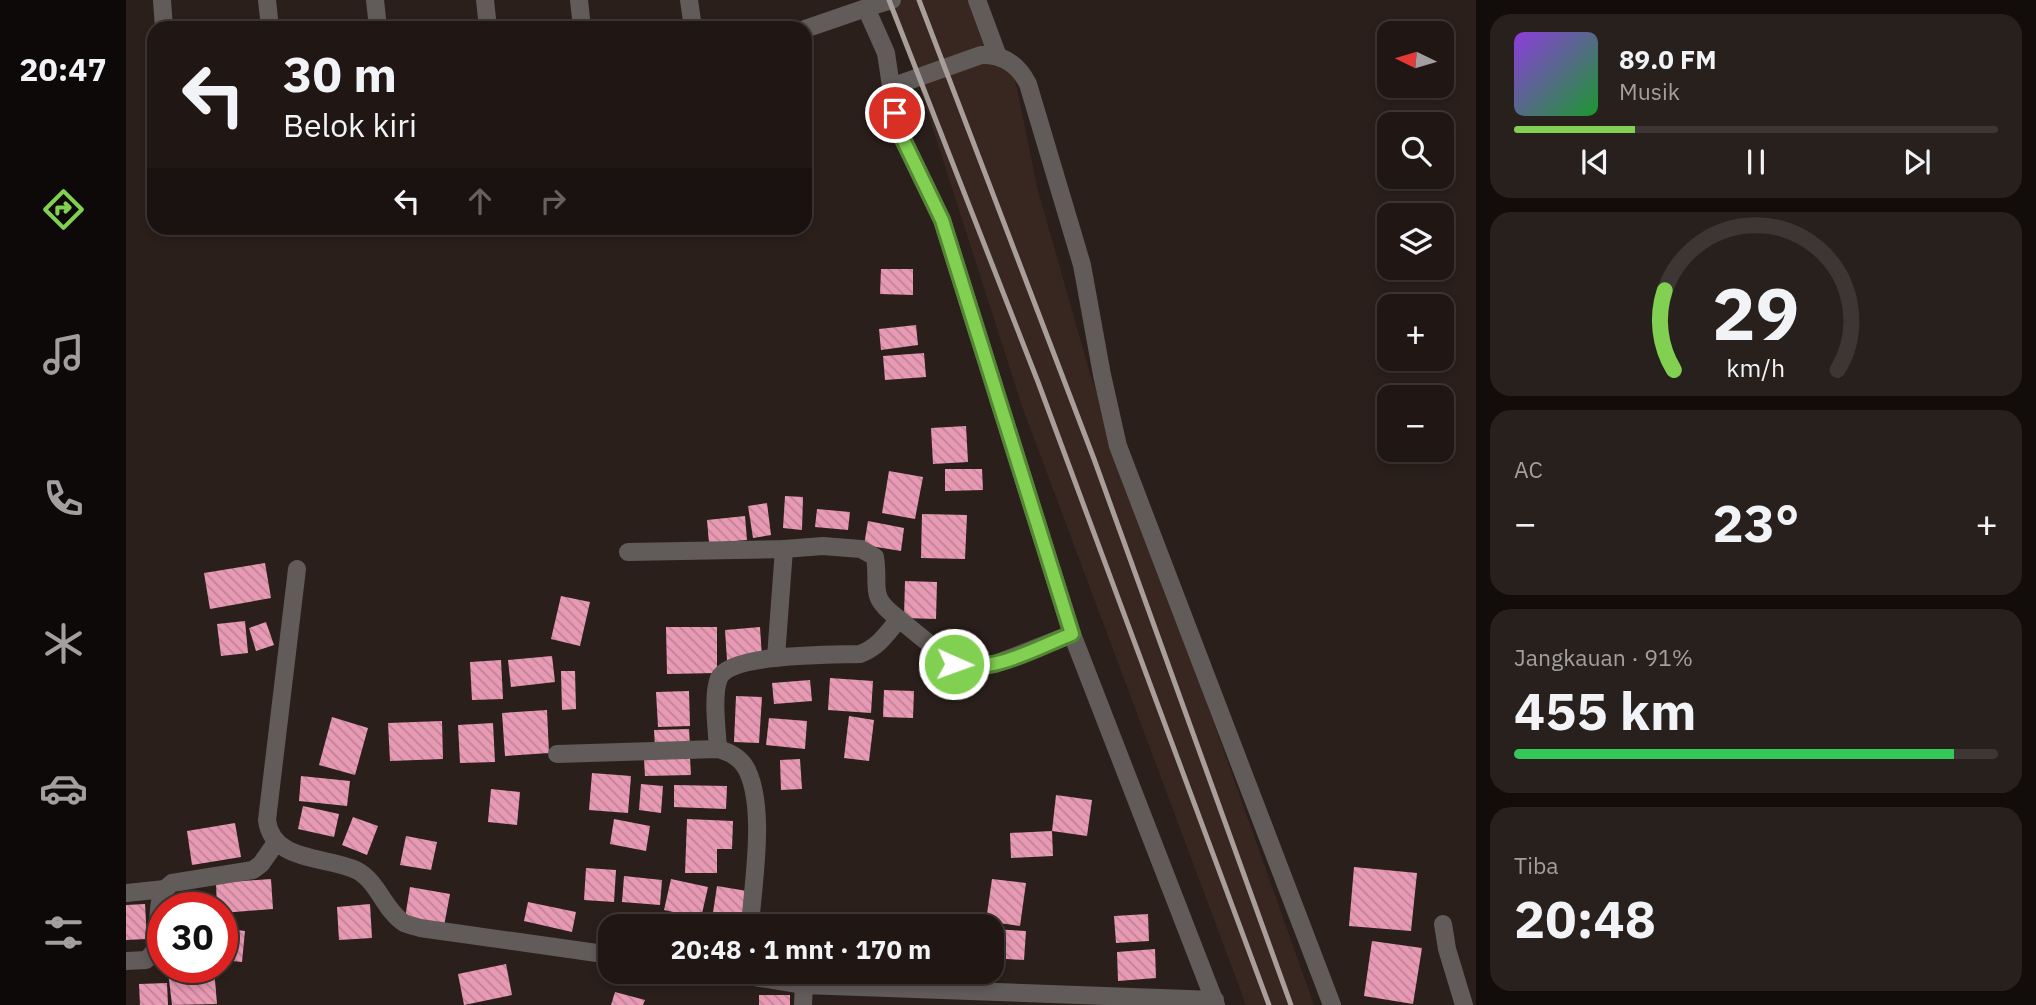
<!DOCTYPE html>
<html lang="id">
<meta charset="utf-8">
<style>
body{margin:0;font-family:"IBM Plex Sans",sans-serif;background:#28201d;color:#f1f3f6;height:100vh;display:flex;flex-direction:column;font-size:26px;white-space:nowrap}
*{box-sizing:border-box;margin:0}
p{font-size:23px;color:#a29fa0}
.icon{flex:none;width:38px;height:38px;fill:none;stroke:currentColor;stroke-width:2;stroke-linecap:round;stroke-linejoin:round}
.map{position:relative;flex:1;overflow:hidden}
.details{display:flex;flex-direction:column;gap:14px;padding:14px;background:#120d0b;width:560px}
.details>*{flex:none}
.guide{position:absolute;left:21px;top:21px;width:665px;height:214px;border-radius:21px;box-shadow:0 4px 10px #0003,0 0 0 2px #3d3634;background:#201714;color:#f1f3f6;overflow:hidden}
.needle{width:46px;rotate:275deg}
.controls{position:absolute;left:1251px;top:21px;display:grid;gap:14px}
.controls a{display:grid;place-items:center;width:77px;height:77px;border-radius:14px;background:#201714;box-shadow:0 4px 10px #0003,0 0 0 2px #3d3634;font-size:35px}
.speed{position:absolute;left:21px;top:892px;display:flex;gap:14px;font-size:35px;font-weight:700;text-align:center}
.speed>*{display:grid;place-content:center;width:91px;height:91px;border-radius:50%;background:#201714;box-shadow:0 4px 10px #0003,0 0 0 2px #3d3634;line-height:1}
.speed .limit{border:10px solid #d22;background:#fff;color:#111}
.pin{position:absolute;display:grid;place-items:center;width:60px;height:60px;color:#fff;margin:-30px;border:4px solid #fff;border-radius:50%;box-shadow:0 2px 7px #0007}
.me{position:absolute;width:77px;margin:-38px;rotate:92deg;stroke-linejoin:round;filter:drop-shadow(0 0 5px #0008)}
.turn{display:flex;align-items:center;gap:24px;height:147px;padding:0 21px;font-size:32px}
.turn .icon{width:91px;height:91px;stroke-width:2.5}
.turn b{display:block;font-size:49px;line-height:60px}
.lanes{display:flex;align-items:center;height:66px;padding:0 21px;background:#0003;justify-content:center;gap:35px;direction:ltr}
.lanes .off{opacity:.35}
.big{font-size:52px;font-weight:700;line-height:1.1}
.details .widget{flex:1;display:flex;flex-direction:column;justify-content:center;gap:10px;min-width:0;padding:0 24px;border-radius:21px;background:#28201d}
.details .dial{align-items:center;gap:0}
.dial svg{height:182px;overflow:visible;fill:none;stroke:#3d3634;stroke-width:7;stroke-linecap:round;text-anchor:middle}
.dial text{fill:#f1f3f6;stroke:none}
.song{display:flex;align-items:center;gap:21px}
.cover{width:84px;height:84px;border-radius:10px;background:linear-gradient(135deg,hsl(270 70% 55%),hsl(130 70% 35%))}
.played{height:7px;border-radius:4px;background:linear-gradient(90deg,#81d051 25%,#3d3634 25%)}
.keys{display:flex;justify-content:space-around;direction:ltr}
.heat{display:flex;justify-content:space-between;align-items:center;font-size:38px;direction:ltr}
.charge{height:10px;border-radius:5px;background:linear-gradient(90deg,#34c759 91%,#3d3634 0)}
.trip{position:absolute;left:472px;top:914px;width:406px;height:70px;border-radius:21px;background:#201714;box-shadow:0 4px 10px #0003,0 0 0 2px #3d3634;font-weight:700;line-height:70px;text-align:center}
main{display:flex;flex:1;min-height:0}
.tab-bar{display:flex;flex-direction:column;width:126px;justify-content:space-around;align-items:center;background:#0d0908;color:#a29fa0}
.tab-bar .icon{width:49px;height:49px}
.tab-bar .current{color:#81d051}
.tab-bar b{font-size:32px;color:#f1f3f6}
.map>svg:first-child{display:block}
</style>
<main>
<nav class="tab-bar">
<b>20:47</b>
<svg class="icon current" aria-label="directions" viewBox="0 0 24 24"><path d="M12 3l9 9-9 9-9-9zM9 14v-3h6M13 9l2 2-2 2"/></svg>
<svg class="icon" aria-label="music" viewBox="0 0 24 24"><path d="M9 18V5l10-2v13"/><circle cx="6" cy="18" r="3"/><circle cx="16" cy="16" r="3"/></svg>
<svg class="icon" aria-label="phone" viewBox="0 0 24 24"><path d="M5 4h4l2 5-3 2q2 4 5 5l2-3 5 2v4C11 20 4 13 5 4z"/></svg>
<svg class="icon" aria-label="climate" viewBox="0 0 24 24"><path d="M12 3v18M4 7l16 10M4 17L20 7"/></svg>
<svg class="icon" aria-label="car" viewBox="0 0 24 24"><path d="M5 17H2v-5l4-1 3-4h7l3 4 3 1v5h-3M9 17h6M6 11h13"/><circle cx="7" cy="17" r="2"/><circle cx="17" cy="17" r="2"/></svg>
<svg class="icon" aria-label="filters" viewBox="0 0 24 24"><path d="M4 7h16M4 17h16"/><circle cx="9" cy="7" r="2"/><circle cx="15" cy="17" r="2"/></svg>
</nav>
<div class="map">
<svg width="1350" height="1005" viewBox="0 0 1350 1005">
<defs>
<pattern id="building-back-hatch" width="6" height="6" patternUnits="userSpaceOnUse" patternTransform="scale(1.75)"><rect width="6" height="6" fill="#e899b3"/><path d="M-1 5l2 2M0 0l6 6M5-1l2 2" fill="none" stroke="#bf8396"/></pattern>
</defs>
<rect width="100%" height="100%" fill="#2a1f1b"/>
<!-- built -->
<polygon fill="#382721" points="758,0 861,0 887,70 912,191 965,377 1188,1005 1120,1005 896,406 782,51"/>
<!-- building -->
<g fill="url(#building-back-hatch)">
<polygon points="755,269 787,269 787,295 754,294"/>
<polygon points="790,325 792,345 755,350 753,329"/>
<polygon points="798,353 800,377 759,380 757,356"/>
<polygon points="840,426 842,462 807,464 805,428"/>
<polygon points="819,469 856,469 857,490 819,491"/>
<polygon points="763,471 797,477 789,519 756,513"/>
<polygon points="659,496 677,497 676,530 657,528"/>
<polygon points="641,503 645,535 627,538 622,506"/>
<polygon points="691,509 724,512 722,530 689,527"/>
<polygon points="796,514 841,515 839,559 795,558"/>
<polygon points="619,516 621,540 583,543 581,520"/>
<polygon points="742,521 778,528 775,551 738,545"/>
<polygon points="139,563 145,598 84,609 78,573"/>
<polygon points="779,581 811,582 810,619 778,618"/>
<polygon points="435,596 464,602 454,646 425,639"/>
<polygon points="119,621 122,653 95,656 91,624"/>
<polygon points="140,622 148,645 130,651 123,628"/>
<polygon points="540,627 591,627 591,673 541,674"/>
<polygon points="634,627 636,657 601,660 599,630"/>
<polygon points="426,656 429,682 385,687 382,660"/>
<polygon points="375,660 377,699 346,700 344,662"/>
<polygon points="435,671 449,671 450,709 436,710"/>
<polygon points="704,678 747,681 745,713 702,710"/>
<polygon points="684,680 686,701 648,704 646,683"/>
<polygon points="758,690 788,691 787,718 757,717"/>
<polygon points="563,691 564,726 532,727 530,692"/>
<polygon points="610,696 636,697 633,743 608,742"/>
<polygon points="421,710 423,753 379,756 376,713"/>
<polygon points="723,716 748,720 743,761 718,758"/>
<polygon points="206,717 242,728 229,775 193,765"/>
<polygon points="643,718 681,721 679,749 640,745"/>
<polygon points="316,721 317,759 264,761 262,723"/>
<polygon points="367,723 369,762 334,763 332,725"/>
<polygon points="563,729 564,746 529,747 528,730"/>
<polygon points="564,758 565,775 519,776 518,759"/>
<polygon points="674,759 676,789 655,790 654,760"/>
<polygon points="466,773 505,776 502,813 463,810"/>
<polygon points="175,776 224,781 221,806 173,801"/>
<polygon points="515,784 537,786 535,813 513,810"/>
<polygon points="548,785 601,786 600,809 548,807"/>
<polygon points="365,789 394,792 391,825 362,822"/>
<polygon points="930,795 966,800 961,836 926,831"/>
<polygon points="177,806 213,814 208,837 172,829"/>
<polygon points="227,817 252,826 241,855 216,845"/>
<polygon points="488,819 524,826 520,851 484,844"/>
<polygon points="561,819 607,821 606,849 591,849 591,873 559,873"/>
<polygon points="109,823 115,857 66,865 61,831"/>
<polygon points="926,831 927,856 885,858 884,833"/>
<polygon points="280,836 311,842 305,870 274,865"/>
<polygon points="1228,867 1291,873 1285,931 1223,926"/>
<polygon points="460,868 490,870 488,902 458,900"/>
<polygon points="498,876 536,880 534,905 496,902"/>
<polygon points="145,879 147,909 96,913 96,908 91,908 90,883"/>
<polygon points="545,879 582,887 575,918 538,910"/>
<polygon points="866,879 900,883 894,926 860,921"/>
<polygon points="591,886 621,891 616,926 585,926"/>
<polygon points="284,887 324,894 318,926 279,918"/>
<polygon points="402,902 450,912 446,932 398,921"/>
<polygon points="19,904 21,939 0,940 0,905"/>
<polygon points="244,904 246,938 213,940 211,907"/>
<polygon points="1022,914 1023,941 990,943 988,916"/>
<polygon points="96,928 119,931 116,962 96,960"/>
<polygon points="866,929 900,931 898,960 866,958"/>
<polygon points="1246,941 1296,948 1287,1004 1238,996"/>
<polygon points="1029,949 1030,978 992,981 991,952"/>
<polygon points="380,964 386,995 338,1005 332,974"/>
<polygon points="88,968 91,1004 46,1005 42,971"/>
<polygon points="41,983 42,1005 14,1005 13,984"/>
<polygon points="489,992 519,1000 517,1005 485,1005"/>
<rect x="633" y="995" width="31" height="10"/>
</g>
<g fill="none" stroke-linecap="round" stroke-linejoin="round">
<!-- minor -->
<g stroke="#615b5a" stroke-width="18">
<polyline points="36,0 38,28"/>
<polyline points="141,0 144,28"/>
<polyline points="249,0 252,28"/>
<polyline points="359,0 362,28"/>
<polyline points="453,0 456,28"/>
<polyline points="563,0 567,28"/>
<polyline points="766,0 740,8 760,53 769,113 774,133 816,220 946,634 1090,1005"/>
<polyline points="851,0 871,54"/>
<polyline points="679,29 740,8"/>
<path d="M765 87 855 55C877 54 892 64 902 84L956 265 976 375 992 446 1206 1005"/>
<path d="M502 552 658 549 697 546 735 549 749 557C754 589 741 596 773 619 761 633 753 647 734 654 707 655 605 653 593 678 586 695 591 730 592 749"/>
<path d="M171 569 141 820C146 862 199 856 230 870 252 881 258 910 278 923 282 925 289 926 294 928L485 955"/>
<polyline points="773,619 828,664 843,668 869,664 946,634"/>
<polyline points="650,657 658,549"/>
<path d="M431 754 592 749C604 752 615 758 621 770 640 809 627 883 624 926"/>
<polyline points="0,893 39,889"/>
<polyline points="1317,924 1321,949 1338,1005"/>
<path d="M0 961 20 960C23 957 26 955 28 951 38 930 24 899 46 883L127 870 135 864 149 844"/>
<polyline points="591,971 678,985 1089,1000"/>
<polyline points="677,1005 678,985"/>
</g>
<!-- rail -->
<g stroke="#a89f9b" stroke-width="5">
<polyline points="763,0 912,382 1143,1005"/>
<polyline points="793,0 968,459 1165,1005"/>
</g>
</g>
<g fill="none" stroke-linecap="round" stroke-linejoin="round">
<!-- route casing -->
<g stroke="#548735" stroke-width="18">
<path id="route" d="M769 113 774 133 816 220 946 634C910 648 867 674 828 664"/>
</g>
<!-- route -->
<use href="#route" stroke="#81d051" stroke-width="12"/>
</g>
</svg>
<div class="controls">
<a><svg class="needle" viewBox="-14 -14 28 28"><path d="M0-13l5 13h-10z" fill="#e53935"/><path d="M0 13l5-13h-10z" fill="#a29fa0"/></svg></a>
<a><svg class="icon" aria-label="search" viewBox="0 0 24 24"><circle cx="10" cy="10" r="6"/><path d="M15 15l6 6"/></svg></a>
<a><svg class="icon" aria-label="layers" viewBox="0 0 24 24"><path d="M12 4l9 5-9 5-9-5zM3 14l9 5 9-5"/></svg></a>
<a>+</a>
<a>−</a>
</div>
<div class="speed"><div class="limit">30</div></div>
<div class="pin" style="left:769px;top:113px;background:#d93025"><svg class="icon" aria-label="arrive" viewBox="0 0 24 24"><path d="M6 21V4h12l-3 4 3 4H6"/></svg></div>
<svg class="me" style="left:828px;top:664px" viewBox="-20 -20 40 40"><circle r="17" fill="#81d051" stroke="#fff" stroke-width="3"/><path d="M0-11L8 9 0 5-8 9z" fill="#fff"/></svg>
<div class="trip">20:48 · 1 mnt · 170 m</div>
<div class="guide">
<div class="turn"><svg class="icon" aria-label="left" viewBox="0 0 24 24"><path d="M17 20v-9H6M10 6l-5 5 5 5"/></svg><div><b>30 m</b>Belok kiri</div></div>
<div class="lanes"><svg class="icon" aria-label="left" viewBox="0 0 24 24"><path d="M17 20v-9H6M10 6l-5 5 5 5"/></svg><svg class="icon off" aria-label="ahead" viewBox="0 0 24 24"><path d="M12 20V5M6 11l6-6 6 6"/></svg><svg class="icon off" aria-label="right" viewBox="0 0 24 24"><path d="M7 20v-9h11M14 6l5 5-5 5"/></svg></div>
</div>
</div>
<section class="details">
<div class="widget">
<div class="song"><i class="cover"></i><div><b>89.0 FM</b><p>Musik</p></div></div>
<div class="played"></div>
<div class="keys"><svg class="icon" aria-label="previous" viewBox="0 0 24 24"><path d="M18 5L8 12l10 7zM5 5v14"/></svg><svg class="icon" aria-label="pause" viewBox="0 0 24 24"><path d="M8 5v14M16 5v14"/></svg><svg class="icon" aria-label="next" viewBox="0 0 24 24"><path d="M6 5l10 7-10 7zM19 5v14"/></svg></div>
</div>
<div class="widget dial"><svg viewBox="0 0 100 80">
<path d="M14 69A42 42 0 1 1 86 69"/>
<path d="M14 69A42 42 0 0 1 10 34" stroke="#81d051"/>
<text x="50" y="56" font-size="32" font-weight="700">29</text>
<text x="50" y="72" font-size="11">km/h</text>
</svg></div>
<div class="widget"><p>AC</p>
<div class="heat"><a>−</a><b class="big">23°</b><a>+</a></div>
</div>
<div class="widget"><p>Jangkauan · 91%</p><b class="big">455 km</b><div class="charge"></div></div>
<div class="widget"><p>Tiba</p><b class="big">20:48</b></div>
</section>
</main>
